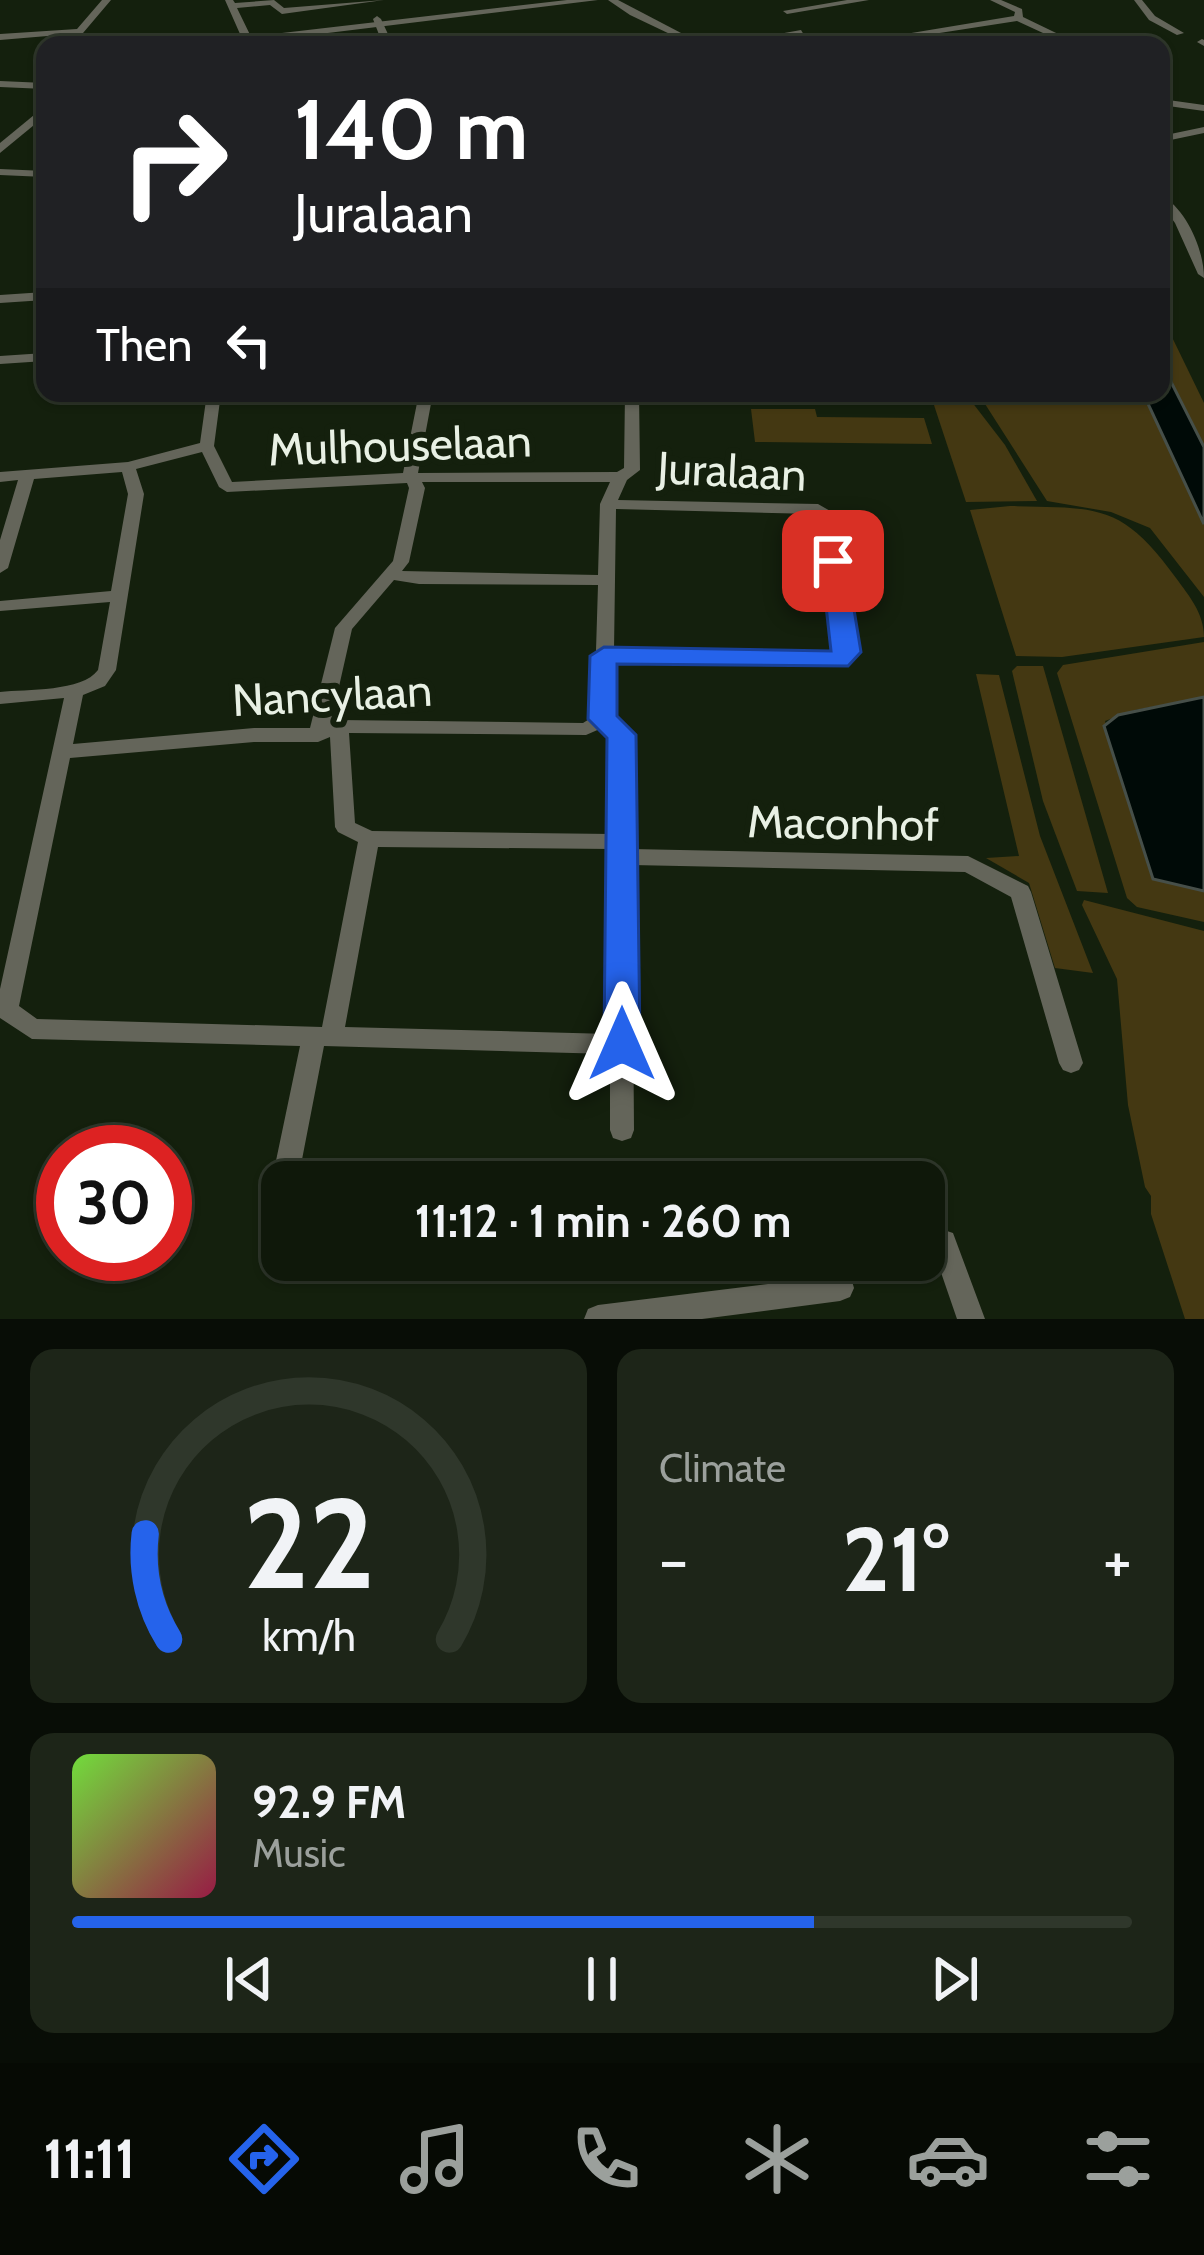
<!DOCTYPE html>
<meta charset="utf-8">
<style>
body{margin:0;font-family:Cabin,sans-serif;background:#1d2518;color:#f1f3f6;height:100vh;display:flex;flex-direction:column;font-size:45px;white-space:nowrap}
*{box-sizing:border-box;margin:0}
p{font-size:39px;color:#9ba09c}
.icon{flex:none;width:66px;height:66px;fill:none;stroke:currentColor;stroke-width:2;stroke-linecap:round;stroke-linejoin:round}
.map{position:relative;height:1319px;overflow:hidden}
.side{display:flex;flex-direction:column;gap:30px;padding:30px;background:#080d06;flex:1}
.side>*{flex:none}
.top-card{position:absolute;left:36px;top:36px;width:1134px;height:366px;border-radius:24px;box-shadow:0 3px 9px #0004,0 0 0 3px #2f372b;background:#202124;color:#fff;overflow:hidden}
.speed{position:absolute;left:36px;top:1125px;display:flex;gap:24px;font-size:60px;font-weight:700;text-align:center}
.speed>*{display:grid;place-content:center;width:156px;height:156px;border-radius:50%;background:#0f180a;box-shadow:0 3px 9px #0004,0 0 0 3px #2f372b;line-height:1}
.speed .limit{border:18px solid #d22;background:#fff;color:#111}
.pin{position:absolute;display:grid;place-items:center;width:102px;height:102px;color:#fff;margin:-51px;border-radius:24px;box-shadow:0 6px 18px #0006}
.me{position:absolute;width:132px;margin:-66px;rotate:0deg;stroke-linejoin:round;filter:drop-shadow(0 0 9px #0008)}
.turn{display:flex;align-items:center;gap:42px;height:252px;padding:0 60px;font-size:54px}
.turn .icon{width:156px;height:156px;stroke-width:2.5}
.turn b{display:block;font-size:84px;line-height:102px}
.then{display:flex;align-items:center;height:114px;padding:0 60px;background:#0003;gap:24px;font-size:45px}
.big{font-size:90px;font-weight:700;line-height:1.1}
.side .tile{flex:1;display:flex;flex-direction:column;justify-content:center;gap:18px;min-width:0;padding:0 42px;border-radius:24px;background:#1d2518}
.side .dial{align-items:center;gap:0}
.dial svg{height:312px;overflow:visible;fill:none;stroke:#2f372b;stroke-width:7;stroke-linecap:round;text-anchor:middle}
.dial text{fill:#f1f3f6;stroke:none}
.song{display:flex;align-items:center;gap:36px}
.cover{width:144px;height:144px;border-radius:18px;background:linear-gradient(135deg,hsl(100 70% 55%),hsl(340 70% 35%))}
.played{height:12px;border-radius:6px;background:linear-gradient(90deg,#2563eb 70%,#2f372b 70%)}
.keys{display:flex;justify-content:space-around;direction:ltr}
.heat{display:flex;justify-content:space-between;align-items:center;font-size:66px;direction:ltr}
.side .tiles{flex:1;display:grid;gap:30px;grid-template-columns:1fr 1fr}
.tile:last-child{grid-column:span 2}
.trip{position:absolute;left:261px;top:1161px;width:684px;height:120px;border-radius:24px;background:#0f180a;box-shadow:0 3px 9px #0004,0 0 0 3px #2f372b;font-weight:700;line-height:120px;text-align:center}
.dock{display:flex;height:192px;justify-content:space-around;align-items:center;background:#060a04;color:#9ba09c}
.dock .icon{width:84px;height:84px}
.dock .current{color:#2563eb}
.dock b{font-size:54px;color:#f1f3f6}
.map>svg:first-child{display:block}
</style>
<div class="map">
<svg width="1204" height="1319" viewBox="0 0 1204 1319">
<rect width="100%" height="100%" fill="#14200d"/>
<!-- green -->
<g fill="#443812">
<polygon points="1161,328 1169,331 1204,403 1204,447 1161,362"/>
<polygon points="930,393 965,393 1005,445 1037,501 966,502"/>
<polygon points="978,393 1143,393 1204,524 1204,597 1150,528 1111,512 1047,501"/>
<polygon points="751,409 815,409 817,417 924,418 932,444 755,442"/>
<path d="M1010 506C1098 508 1122 503 1176 578 1189 596 1204 613 1204 637L1062 657 1016 656 970 510Z"/>
<polygon points="1204,642 1204,697 1135,710 1105,721 1153,879 1204,891 1204,922 1137,907 1127,898 1057,673 1063,665"/>
<polygon points="1017,666 1043,666 1108,893 1077,891 1043,801 1012,671"/>
<polygon points="976,674 999,675 1040,836 1093,973 1055,968 1029,883 986,858 1019,856"/>
<polygon points="1084,900 1204,931 1204,1319 1185,1319 1151,1214 1151,1196 1145,1187 1128,1105 1117,979 1082,905"/>
</g>
<!-- water -->
<g fill="#000a07" stroke="#464f49" stroke-width="3">
<polygon points="1161,362 1204,447 1204,524 1143,393 1161,393"/>
<polygon points="1204,697 1204,891 1153,879 1104,726 1118,715"/>
</g>
<g fill="none" stroke-linecap="round" stroke-linejoin="round">
<!-- minor -->
<g fill="#64655a" fill-rule="evenodd">
<polygon points="102,0 111,0 83,33 0,40 0,34 77,29"/>
<polygon points="225,0 233,0 235,3 274,0 284,8 384,0 282,14 270,5 237,8 255,45 241,45 244,43"/>
<polygon points="608,0 618,0 704,45 693,45 630,15"/>
<polygon points="847,0 869,0 787,14 783,11"/>
<polygon points="990,0 1001,0 1022,9 1023,17 1081,45 1069,45 1017,21 862,45 839,45 1014,16 1015,12"/>
<polygon points="1134,0 1142,0 1155,16 1184,33 1177,35 1149,20"/>
<polygon points="377,16 381,19 393,45 383,45 373,19"/>
<polygon points="801,30 804,35 741,45 718,45"/>
<polygon points="1202,39 1204,40 1204,46 1197,42"/>
<polygon points="0,81 45,83 45,89 0,87"/>
<polygon points="1161,99 1204,105 1204,111 1161,105"/>
<polygon points="1204,127 1204,133 1161,142 1161,136"/>
<polygon points="0,169 45,171 45,177 0,175"/>
<path d="M1161 195C1186 209 1204 249 1204 278L1198 274 1175 223 1161 204Z"/>
<polygon points="45,292 45,300 0,303 0,295"/>
<polygon points="45,353 45,361 0,364 0,356"/>
<path d="M207 393H221L214 446 232 482 403 473 419 393H433L418 473 617 472 624 468 625 393H639L640 470 627 480 618 500 818 504 832 512 856 652 844 664 613 662 612 717 631 735 632 849 968 856 1028 886 1031 892 1083 1063 1079 1070 1071 1073 1063 1070 1059 1063 1011 897 965 872 632 865 634 1130 631 1138 622 1141 613 1138 610 1130V1054L324 1046 299 1175 296 1182H282V1185L277 1183 273 1175 300 1046 32 1039 0 1018V989L64 698 0 704V692C27 689 82 692 98 670L110 602 0 611V601L111 591 128 494 122 472 34 479 8 568 0 573V540L18 480 0 482V472L128 462 200 443ZM202 452 219 487 227 492 407 483 409 488 393 561 335 628 310 728H254L73 744 83 695 105 686 116 670 144 494 136 469ZM422 482H610L600 504 598 575 402 571 409 562 425 488ZM616 509 814 514 818 517 838 650 834 654 614 650ZM394 580 419 584 598 585 594 716 583 723 339 720 331 722 352 629ZM602 728 611 737V834L372 831 355 823 349 733 586 735ZM330 737 335 827 338 832 358 842 322 1027 37 1019 19 1006 70 758 254 742H318ZM378 847 611 849 610 1034 345 1027Z"/>
<polygon points="944,1230 953,1233 985,1319 957,1319 935,1255 924,1256 924,1232"/>
<polygon points="820,1260 846,1260 854,1288 850,1297 840,1301 702,1319 584,1319 588,1309 598,1305 824,1277"/>
</g>
<!-- tertiary -->
<g fill="#64655a" fill-rule="evenodd">
<polygon points="567,0 598,0 230,45 157,45 216,36 221,40"/>
<polygon points="45,106 45,116 0,153 0,143"/>
</g>
</g>
<!-- route -->
<polygon fill="#2563eb" stroke="#184099" stroke-width="3" points="833,553 846,561 861,652 848,666 617,664 617,716 636,735 640,1044 635,1054 622,1059 610,1054 604,1044 607,738 588,719 590,656 604,647 831,651 821,561"/>
<g text-anchor="middle" stroke-width="12" stroke-linejoin="round" paint-order="stroke">
<!-- street labels -->
<g font-size="45" fill="#e8f0e4" stroke="#14200d">
<text transform="translate(400 445) rotate(-2)" y="16">Mulhouselaan</text>
<text transform="translate(732 471) rotate(3)" y="16">Juralaan</text>
<text transform="translate(332 695) rotate(-3)" y="16">Nancylaan</text>
<text transform="translate(843 823) rotate(1)" y="16">Maconhof</text>
</g>
</g>
</svg>
<div class="speed"><div class="limit">30</div></div>
<div class="pin" style="left:833px;top:561px;background:#d93025"><svg class="icon" aria-label="arrive" viewBox="0 0 24 24"><path d="M6 21V4h12l-3 4 3 4H6"/></svg></div>
<svg class="me" style="left:622px;top:1044px" viewBox="-20 -20 40 40"><path d="M0-17L14 15 0 8-14 15z" fill="#2563eb" stroke="#fff" stroke-width="4"/></svg>
<div class="trip">11:12 · 1 min · 260 m</div>
<div class="top-card">
<div class="turn"><svg class="icon" aria-label="right" viewBox="0 0 24 24"><path d="M7 20v-9h11M14 6l5 5-5 5"/></svg><div><b>140 m</b>Juralaan</div></div>
<div class="then">Then<svg class="icon" aria-label="left" viewBox="0 0 24 24"><path d="M17 20v-9H6M10 6l-5 5 5 5"/></svg></div>
</div>
</div>
<section class="side">
<div class="tiles">
<div class="tile dial"><svg viewBox="0 0 100 80">
<path d="M14 69A42 42 0 1 1 86 69"/>
<path d="M14 69A42 42 0 0 1 8 42" stroke="#2563eb"/>
<text x="50" y="56" font-size="32" font-weight="700">22</text>
<text x="50" y="72" font-size="11">km/h</text>
</svg></div>
<div class="tile"><p>Climate</p>
<div class="heat"><a>−</a><b class="big">21°</b><a>+</a></div>
</div>
<div class="tile">
<div class="song"><i class="cover"></i><div><b>92.9 FM</b><p>Music</p></div></div>
<div class="played"></div>
<div class="keys"><svg class="icon" aria-label="previous" viewBox="0 0 24 24"><path d="M18 5L8 12l10 7zM5 5v14"/></svg><svg class="icon" aria-label="pause" viewBox="0 0 24 24"><path d="M8 5v14M16 5v14"/></svg><svg class="icon" aria-label="next" viewBox="0 0 24 24"><path d="M6 5l10 7-10 7zM19 5v14"/></svg></div>
</div>
</div>
</section>
<nav class="dock">
<b>11:11</b>
<svg class="icon current" aria-label="directions" viewBox="0 0 24 24"><path d="M12 3l9 9-9 9-9-9zM9 14v-3h6M13 9l2 2-2 2"/></svg>
<svg class="icon" aria-label="music" viewBox="0 0 24 24"><path d="M9 18V5l10-2v13"/><circle cx="6" cy="18" r="3"/><circle cx="16" cy="16" r="3"/></svg>
<svg class="icon" aria-label="phone" viewBox="0 0 24 24"><path d="M5 4h4l2 5-3 2q2 4 5 5l2-3 5 2v4C11 20 4 13 5 4z"/></svg>
<svg class="icon" aria-label="climate" viewBox="0 0 24 24"><path d="M12 3v18M4 7l16 10M4 17L20 7"/></svg>
<svg class="icon" aria-label="car" viewBox="0 0 24 24"><path d="M5 17H2v-5l4-1 3-4h7l3 4 3 1v5h-3M9 17h6M6 11h13"/><circle cx="7" cy="17" r="2"/><circle cx="17" cy="17" r="2"/></svg>
<svg class="icon" aria-label="filters" viewBox="0 0 24 24"><path d="M4 7h16M4 17h16"/><circle cx="9" cy="7" r="2"/><circle cx="15" cy="17" r="2"/></svg>
</nav>
